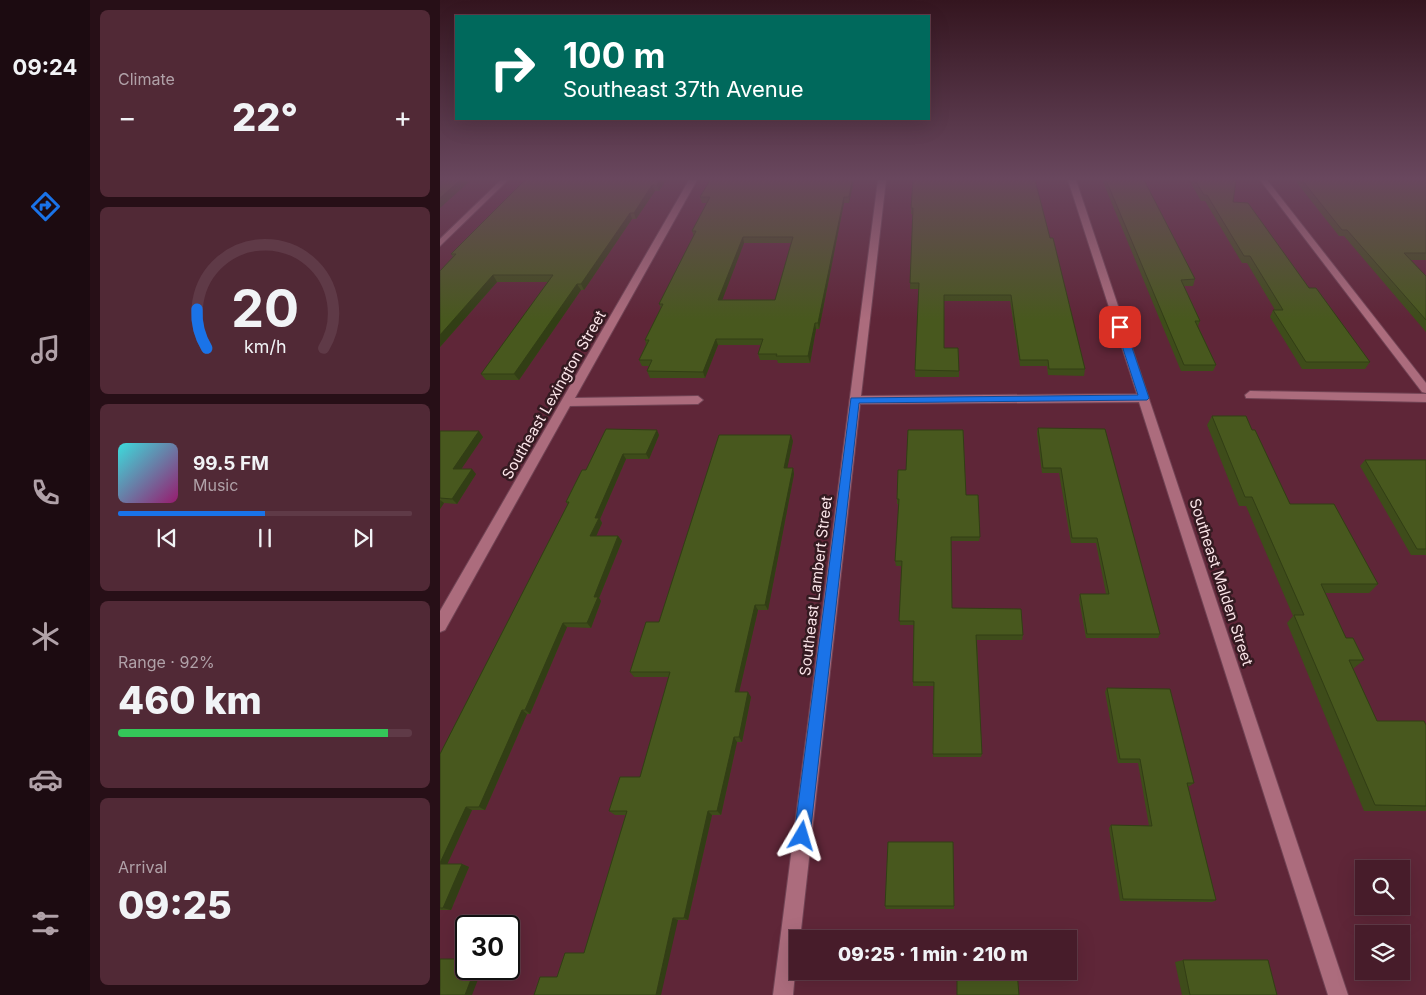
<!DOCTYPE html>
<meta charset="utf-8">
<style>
body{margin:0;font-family:Inter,sans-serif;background:#512936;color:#f1f3f6;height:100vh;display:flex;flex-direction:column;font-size:19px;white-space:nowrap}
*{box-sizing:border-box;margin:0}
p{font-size:16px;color:#b0a1a8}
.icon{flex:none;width:28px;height:28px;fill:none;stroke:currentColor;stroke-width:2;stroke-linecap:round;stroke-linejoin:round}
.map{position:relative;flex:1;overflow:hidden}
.drawer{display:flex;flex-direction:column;gap:10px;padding:10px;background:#270f17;width:350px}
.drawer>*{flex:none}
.guide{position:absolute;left:15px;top:15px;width:475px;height:105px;border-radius:0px;box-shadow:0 5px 20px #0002,0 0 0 1px #5f3a47;background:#00695c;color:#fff;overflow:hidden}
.buttons{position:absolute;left:915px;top:860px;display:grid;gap:10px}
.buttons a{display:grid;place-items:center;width:55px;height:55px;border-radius:0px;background:#471c2a;box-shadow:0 5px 20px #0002,0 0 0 1px #5f3a47;font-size:25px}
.speed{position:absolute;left:15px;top:915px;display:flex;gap:10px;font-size:25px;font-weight:700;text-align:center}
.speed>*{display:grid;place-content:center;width:65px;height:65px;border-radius:50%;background:#471c2a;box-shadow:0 5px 20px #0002,0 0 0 1px #5f3a47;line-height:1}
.speed .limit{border:2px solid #111;border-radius:8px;background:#fff;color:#111}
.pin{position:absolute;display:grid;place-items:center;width:42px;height:42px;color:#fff;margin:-21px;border-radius:10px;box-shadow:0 2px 8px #0006}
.me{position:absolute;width:55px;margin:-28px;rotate:7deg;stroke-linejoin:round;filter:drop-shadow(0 0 4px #0008)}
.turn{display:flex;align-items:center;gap:18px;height:105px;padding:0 25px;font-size:22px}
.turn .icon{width:65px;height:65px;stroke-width:2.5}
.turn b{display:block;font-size:35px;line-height:42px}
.big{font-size:38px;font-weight:800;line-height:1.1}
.drawer .tile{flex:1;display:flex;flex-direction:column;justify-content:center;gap:8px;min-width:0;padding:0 18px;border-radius:8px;background:#512936}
.drawer .dial{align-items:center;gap:0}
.dial svg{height:130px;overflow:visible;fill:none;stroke:#5f3a47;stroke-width:7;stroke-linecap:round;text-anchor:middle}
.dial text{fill:#f1f3f6;stroke:none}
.song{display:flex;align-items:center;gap:15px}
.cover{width:60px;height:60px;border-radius:8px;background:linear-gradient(135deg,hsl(180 70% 55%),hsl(320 70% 35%))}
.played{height:5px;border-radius:2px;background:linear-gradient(90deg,#1a73e8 50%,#5f3a47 50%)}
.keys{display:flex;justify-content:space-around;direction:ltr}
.heat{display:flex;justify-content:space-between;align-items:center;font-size:28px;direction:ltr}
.charge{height:8px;border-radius:4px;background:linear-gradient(90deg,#34c759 92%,#5f3a47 0)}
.trip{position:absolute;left:349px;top:930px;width:288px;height:50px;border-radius:0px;background:#471c2a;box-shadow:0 5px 20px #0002,0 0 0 1px #5f3a47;font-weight:800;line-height:50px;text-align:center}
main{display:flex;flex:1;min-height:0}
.menu{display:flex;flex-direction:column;width:90px;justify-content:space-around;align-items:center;background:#1c0b11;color:#b0a1a8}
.menu .icon{width:35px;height:35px}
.menu .current{color:#1a73e8}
.menu b{font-size:22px;color:#f1f3f6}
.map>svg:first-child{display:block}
</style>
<main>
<nav class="menu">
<b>09:24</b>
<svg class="icon current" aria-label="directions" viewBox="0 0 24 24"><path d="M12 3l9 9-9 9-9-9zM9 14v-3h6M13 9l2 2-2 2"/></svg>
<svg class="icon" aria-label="music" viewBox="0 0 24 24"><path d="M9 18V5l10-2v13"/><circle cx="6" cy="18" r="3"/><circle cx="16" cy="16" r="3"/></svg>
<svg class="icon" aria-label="phone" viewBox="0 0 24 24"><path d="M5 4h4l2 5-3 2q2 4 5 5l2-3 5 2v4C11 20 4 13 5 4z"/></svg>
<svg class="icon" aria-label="climate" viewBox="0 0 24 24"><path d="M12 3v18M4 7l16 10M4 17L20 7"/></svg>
<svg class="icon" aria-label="car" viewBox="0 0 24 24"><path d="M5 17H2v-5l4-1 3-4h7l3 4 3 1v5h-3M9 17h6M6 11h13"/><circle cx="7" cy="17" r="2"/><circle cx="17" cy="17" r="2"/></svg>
<svg class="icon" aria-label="filters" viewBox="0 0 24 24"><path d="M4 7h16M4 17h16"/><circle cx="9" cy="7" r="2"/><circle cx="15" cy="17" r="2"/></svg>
</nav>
<section class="drawer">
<div class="tile"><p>Climate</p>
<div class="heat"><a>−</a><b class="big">22°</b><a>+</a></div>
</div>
<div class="tile dial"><svg viewBox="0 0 100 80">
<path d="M14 69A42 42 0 1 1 86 69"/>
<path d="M14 69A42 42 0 0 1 8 45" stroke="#1a73e8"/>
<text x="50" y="56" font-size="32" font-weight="700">20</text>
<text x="50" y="72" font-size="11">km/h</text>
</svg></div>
<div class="tile">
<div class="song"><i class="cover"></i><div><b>99.5 FM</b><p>Music</p></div></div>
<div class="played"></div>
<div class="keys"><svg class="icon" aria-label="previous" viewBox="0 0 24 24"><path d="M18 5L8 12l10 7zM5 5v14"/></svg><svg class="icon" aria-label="pause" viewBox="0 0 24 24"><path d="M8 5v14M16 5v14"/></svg><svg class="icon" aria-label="next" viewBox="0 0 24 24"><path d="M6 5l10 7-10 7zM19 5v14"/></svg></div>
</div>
<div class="tile"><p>Range · 92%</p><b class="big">460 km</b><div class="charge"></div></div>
<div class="tile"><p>Arrival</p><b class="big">09:25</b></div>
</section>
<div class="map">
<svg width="986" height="995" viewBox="0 0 986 995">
<rect width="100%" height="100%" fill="#5f2638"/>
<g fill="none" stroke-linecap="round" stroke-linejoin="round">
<!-- minor casing -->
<g stroke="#714354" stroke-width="2">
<g id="minor">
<polygon points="61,180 68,180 0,246 0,239"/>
<polygon points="249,180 257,180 135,398 258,396 263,400 258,404 130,406 5,630 0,632 0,611"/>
<polygon points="438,180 446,180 421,396 697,394 628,180 636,180 908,995 888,995 699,402 420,404 360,939 358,939 353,995 333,995"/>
<polygon points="820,180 827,180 986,383 986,393 982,392"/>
<polygon points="810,391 986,394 986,402 806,398 805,395"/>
</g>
</g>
<!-- minor -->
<use href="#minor" fill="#ac6c7d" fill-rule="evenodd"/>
</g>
<!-- wall -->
<g fill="#3e4c1a" fill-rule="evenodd">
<polygon points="85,180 226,180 219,191 215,191 196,219 192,219 144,290 141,290 79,380 46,380 41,374 108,282 57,282 0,347 0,271 13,257 11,254"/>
<path d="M270 180H414L409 203H404L379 329H376L370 363H338L337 360H320L318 354 321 345H278L265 378H210L207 371 209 366H202L199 360 206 344 205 340 221 308 219 304 254 236 252 231 267 203H262L260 197ZM304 243H351L335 300H282Z"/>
<polygon points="473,180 610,238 645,369 644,376 608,375 607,366 580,366 570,301 504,301 504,348 519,371 519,377 475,377 479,289 470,289 473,214 471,214 471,208"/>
<polygon points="664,180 704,180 755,279 753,286 744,286 760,321 758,326 776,365 773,371 741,371 663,182"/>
<polygon points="749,180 796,180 793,202 869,288 930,362 925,369 862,369 830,317 833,310 835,310 807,263 802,263 765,201 761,201"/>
<polygon points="858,180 986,180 986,260 970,260 986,276 986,332 904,236 899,236 857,183"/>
<polygon points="772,416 850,504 938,584 929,593 885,593 906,638 924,660 914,668 913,668 937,721 986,725 986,811 924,811 847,623 853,616 806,506 799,506 767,425"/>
<polygon points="598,428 720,634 718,638 646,638 639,599 640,594 666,594 656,543 631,543 619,473 602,473 597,433"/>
<polygon points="0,431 43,437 21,469 36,474 17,504 4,503 0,509"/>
<polygon points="219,435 209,459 186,459 160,519 162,523 156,536 178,536 182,541 159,598 161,601 151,628 127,627 90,714 87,714 45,810 32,810 7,864 22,864 29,867 11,910 0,910 0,754 128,505 126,502 146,470"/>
<polygon points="353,441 347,468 353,468 354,474 328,610 318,610 299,692 311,697 302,742 297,742 281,815 272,815 248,920 238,920 117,977 144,953 186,815 175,815 169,811 200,777 229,677 194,677 190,672 219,622"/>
<polygon points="925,460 986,460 986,555 971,555 920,466"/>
<polygon points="526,495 540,537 539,541 511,541 512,608 583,635 582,640 537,640 542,754 541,757 493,757 494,686 473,686 474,625 460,625 461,566 456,566 455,561 459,504 457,504 457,499"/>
<polygon points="667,688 754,783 750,786 748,786 776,900 772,902 680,901 669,828 671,825 709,826 698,763 678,763 665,692"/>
<polygon points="445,906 514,906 514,909 446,909"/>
<polygon points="743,960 837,995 742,995 735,962"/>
</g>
<!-- shaded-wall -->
<g fill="#323e15">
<polygon points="20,180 27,180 29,182 0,208 0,198"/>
<polygon points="220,180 226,180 219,191 217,185"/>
<polygon points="412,180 414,180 409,203 409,197"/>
<polygon points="212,185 215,191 196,219 194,213"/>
<polygon points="404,197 404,203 379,329 378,323"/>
<polygon points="190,213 192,219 144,290 141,284"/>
<polygon points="303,237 304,243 280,306 278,300"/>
<polygon points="53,275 57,282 0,347 0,335"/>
<polygon points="137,284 141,290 79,380 74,374"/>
<polygon points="375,323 376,329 370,363 368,356"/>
<polygon points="276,339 278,345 265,378 263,372"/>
<polygon points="217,430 219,435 209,459 206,454"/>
<polygon points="39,431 43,437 18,474 13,469"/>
<polygon points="351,435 353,441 346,474 344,468"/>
<polygon points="183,454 186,459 160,519 162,523 154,541 150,536 155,518"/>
<polygon points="353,468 354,474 328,610 325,605"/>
<polygon points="32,469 36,474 17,504 12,499"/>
<polygon points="0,500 4,503 0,509"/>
<polygon points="178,536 182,541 159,598 161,601 151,628 147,623 154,597"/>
<polygon points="315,605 318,610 298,697 295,692"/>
<polygon points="123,623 127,627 90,714 85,710"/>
<polygon points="308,692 311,697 302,742 299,737"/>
<polygon points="82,710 87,714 45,810 39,807"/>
<polygon points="294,737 297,742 281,815 277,811"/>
<polygon points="26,807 32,810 6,867 0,865 0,863"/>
<polygon points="268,811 272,815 248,920 244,918"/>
<polygon points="22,864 29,867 11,910 3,908"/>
<polygon points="233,918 238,920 221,995 216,995"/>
<polygon points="35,969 42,969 32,995 25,995"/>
</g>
<!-- building -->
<g fill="#48581e" stroke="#323e15" fill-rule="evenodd">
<polygon points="0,180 20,180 0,198"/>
<polygon points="85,180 220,180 217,185 212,185 194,213 190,213 141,284 137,284 74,374 41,374 113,275 53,275 0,335 0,271 16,254 11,254"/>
<path d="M270 180H412L409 197H404L378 323H375L368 356H336L337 354H318L323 339H276L263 372 207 371 212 360H199L209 340H205L223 304H219L256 231H252L270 197H260ZM303 237H353L335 300H278Z"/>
<polygon points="473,180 595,180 610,238 613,238 645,369 609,369 608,360 580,360 571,295 504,295 504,348 518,348 519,371 475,370 479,283 470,283 473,208 471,208"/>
<polygon points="666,180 704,180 755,279 741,280 760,321 755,321 776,365 744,365"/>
<polygon points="755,180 796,180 793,202 808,203 869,288 876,288 930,362 866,362 833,310 843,310 810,256 804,256 767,195 764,195"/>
<polygon points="862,180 986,180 986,253 964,253 986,276 986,320 907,230 902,230"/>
<polygon points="772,416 806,416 812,430 815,430 850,504 894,504 938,584 881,584 906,638 913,638 924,660 909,660 937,721 984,721 986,725 986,806 935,805 854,615 864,615 812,497 805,497"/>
<polygon points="598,428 665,429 720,634 647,634 640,594 669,594 657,538 632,538 621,468 603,468"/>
<polygon points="166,429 217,430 206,454 183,454 155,518 159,518 150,536 178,536 154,597 158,597 147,623 123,623 85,710 82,710 39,807 26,807 0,863 0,754 129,502 126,502 142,470 146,470"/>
<polygon points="468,430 523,430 526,495 538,495 540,537 511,537 512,608 581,609 583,635 536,635 542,754 493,754 494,682 473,682 474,621 459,621 462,561 455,561 459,499 457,499 458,470 466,470"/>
<polygon points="0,431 39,431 13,469 32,469 12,499 0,498"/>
<polygon points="279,435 351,435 344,468 353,468 325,605 315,605 295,692 308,692 299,737 294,737 277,811 268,811 244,918 233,918 216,995 94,995 100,977 117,977 125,953 144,953 187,811 169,811 180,777 200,777 230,672 190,672 206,622 219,622"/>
<polygon points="925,460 986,460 986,549 977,549"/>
<polygon points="667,688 730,689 754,783 747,783 776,900 683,899 671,825 712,826 700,759 680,759"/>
<polygon points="448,842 513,842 514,906 445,906"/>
<polygon points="0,864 22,864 3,908 0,908"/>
<polygon points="0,959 26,959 26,969 35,969 25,995 0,995"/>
<polygon points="743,960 828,960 837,995 750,995"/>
<polygon points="517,971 577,971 579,995 517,995"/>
</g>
<!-- sky -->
<linearGradient id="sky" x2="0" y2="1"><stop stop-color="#34151f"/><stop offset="0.56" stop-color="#69475e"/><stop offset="1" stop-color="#69475e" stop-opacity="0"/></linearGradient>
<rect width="986" height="319" fill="url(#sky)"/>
<!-- route -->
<polygon fill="#1a73e8" stroke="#114b97" points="680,325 685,327 709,398 707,400 419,403 370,836 368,842 362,845 356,842 354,836 411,398 698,395 676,327"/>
<g text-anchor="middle" stroke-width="5" stroke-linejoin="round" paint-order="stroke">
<!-- street labels -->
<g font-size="15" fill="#fbe5e9" stroke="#341a21">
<text transform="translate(114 395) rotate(-60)" y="5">Southeast Lexington Street</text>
<text transform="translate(781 582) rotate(72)" y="5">Southeast Malden Street</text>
<text transform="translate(376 586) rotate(-83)" y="5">Southeast Lambert Street</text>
</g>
</g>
</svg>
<div class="buttons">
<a><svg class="icon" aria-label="search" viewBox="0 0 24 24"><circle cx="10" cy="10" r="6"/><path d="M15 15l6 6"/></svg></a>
<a><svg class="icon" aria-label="layers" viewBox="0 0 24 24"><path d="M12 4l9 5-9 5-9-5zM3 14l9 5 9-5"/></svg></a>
</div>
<div class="speed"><div class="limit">30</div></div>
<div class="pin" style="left:680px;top:327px;background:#d93025"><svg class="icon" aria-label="arrive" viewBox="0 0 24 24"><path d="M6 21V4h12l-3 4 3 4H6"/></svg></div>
<svg class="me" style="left:362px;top:836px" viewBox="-20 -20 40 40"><path d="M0-17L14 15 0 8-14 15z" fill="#1a73e8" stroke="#fff" stroke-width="4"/></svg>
<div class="trip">09:25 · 1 min · 210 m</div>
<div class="guide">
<div class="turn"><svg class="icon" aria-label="right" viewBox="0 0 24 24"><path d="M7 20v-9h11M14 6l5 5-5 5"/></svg><div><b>100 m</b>Southeast 37th Avenue</div></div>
</div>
</div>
</main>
